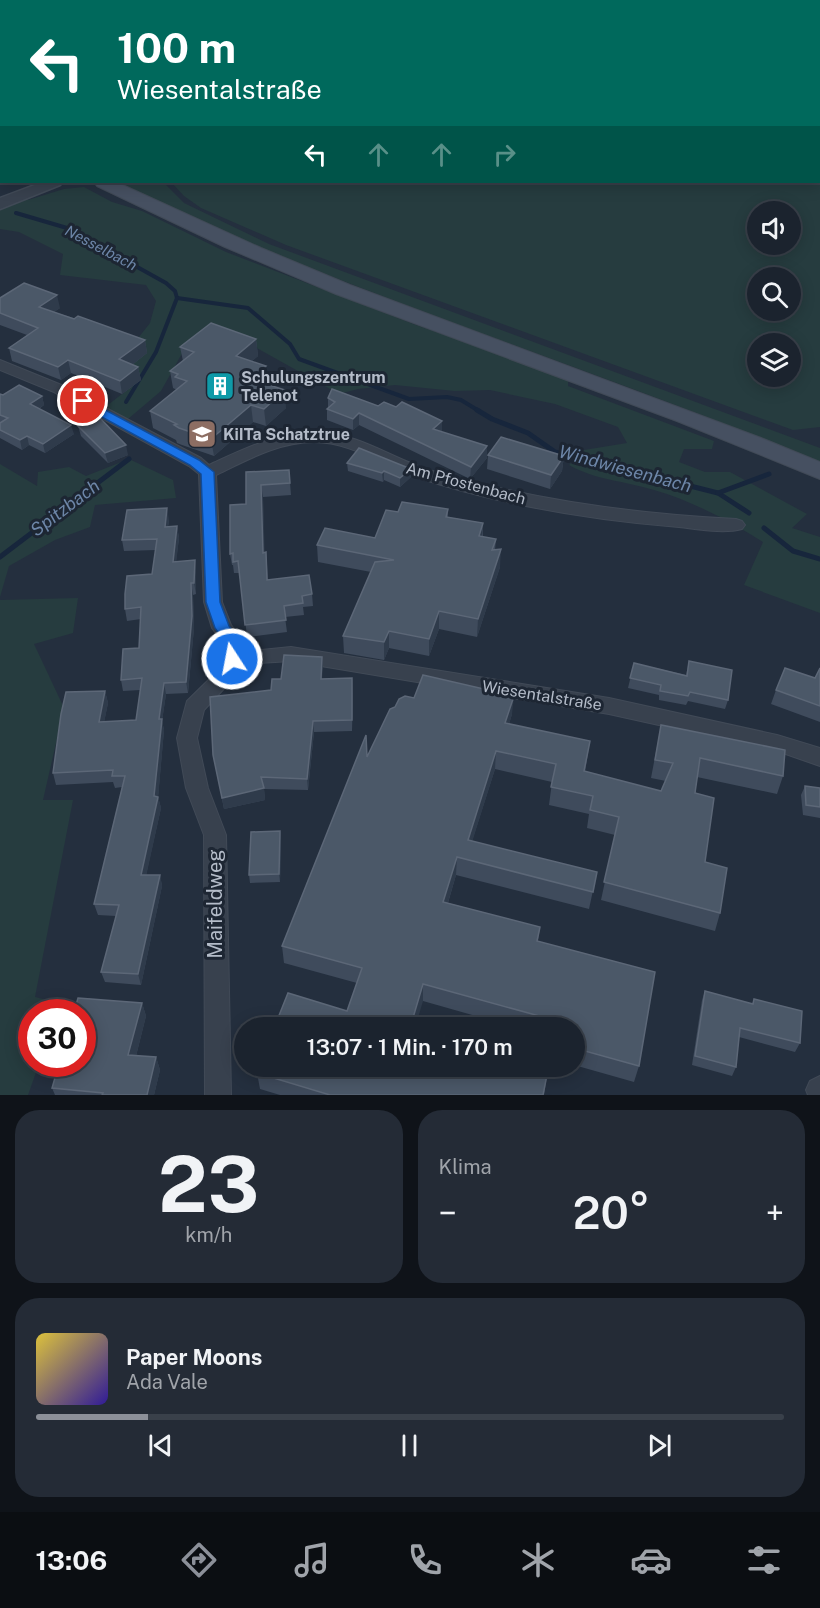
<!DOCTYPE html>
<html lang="de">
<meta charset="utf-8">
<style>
body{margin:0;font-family:"Public Sans",sans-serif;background:#242b36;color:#f1f3f6;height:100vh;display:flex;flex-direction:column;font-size:22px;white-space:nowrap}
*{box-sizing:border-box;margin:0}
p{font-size:20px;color:#a0a4aa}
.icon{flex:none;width:33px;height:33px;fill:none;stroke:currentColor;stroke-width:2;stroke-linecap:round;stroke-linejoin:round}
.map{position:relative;height:1095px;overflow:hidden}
.sheet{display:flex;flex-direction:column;gap:15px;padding:15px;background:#0f1319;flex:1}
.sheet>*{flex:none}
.guide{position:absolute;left:0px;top:0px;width:820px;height:183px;box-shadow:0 3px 15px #0003,0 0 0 2px #39404a;background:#00695c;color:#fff;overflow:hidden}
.controls{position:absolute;left:747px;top:201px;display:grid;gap:12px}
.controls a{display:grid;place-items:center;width:54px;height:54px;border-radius:50%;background:#1b232e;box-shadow:0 3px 15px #0003,0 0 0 2px #39404a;font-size:30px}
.speed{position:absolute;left:18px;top:999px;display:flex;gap:12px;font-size:30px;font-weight:700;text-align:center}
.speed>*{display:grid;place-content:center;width:78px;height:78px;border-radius:50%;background:#1b232e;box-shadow:0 3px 15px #0003,0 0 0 2px #39404a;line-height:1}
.speed .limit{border:9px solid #d22;background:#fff;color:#111}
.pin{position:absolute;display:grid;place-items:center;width:51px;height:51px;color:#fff;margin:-26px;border:3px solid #fff;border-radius:50%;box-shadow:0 2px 6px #0007}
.me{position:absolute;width:66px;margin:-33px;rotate:349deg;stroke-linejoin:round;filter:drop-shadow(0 0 4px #0008)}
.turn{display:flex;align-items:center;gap:21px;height:126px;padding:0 18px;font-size:27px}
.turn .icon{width:78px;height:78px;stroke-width:2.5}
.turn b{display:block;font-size:42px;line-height:51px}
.lanes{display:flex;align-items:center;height:57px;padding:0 18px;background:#0003;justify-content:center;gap:30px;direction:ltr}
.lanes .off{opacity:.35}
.big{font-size:45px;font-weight:600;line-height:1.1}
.sheet .widget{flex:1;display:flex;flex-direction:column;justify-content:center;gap:9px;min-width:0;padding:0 21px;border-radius:24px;background:#242b36}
.sheet .dial{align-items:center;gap:0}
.dial b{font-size:78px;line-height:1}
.song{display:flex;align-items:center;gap:18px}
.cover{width:72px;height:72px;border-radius:9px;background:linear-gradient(135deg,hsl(50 70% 55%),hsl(250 70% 35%))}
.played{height:6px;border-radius:3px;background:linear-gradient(90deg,#8c9099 15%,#39404a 15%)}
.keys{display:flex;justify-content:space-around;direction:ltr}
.heat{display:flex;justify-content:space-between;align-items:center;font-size:33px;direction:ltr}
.sheet .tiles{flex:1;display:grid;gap:15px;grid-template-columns:1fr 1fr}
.widget:last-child{grid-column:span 2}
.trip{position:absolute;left:234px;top:1017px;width:351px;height:60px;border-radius:30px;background:#1b232e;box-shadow:0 3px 15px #0003,0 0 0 2px #39404a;font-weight:600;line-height:60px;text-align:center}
.tabs{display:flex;height:96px;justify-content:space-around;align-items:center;background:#0b0e12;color:#a0a4aa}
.tabs .icon{width:42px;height:42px}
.tabs .current{color:#8c9099}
.tabs b{font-size:27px;color:#f1f3f6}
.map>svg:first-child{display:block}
</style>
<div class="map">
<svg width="820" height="1095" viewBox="0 0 820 1095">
<rect width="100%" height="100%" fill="#242f3e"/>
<!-- green -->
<g fill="#263c3f" fill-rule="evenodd">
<path d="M0 0H820V427L793 430 286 245 201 208 184 196 171 182H819V2H2L1 112ZM758 212H790V244H758ZM758 278H790V310H758ZM758 344H790V376H758Z"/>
<path d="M118 182H163L184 203 269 244 820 448V462C630 383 434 321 245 241 201 223 160 202 118 182Z"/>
<path d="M84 187 112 202 142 211 226 252 416 325 568 377V386L714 441 712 449H684L679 462 705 472H730L807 514 792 528 820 537V613L744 585 763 542C730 521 692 501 654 490 625 481 595 480 569 465L584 450 627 443 618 427 555 404 490 390 455 391 395 385 358 389 339 394 255 347 185 348 161 391 128 419 104 408 140 380 122 373 131 347 150 323 156 301 146 285 60 275 63 254 19 232 0 229V203L26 193 28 200 64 189Z"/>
<polygon points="129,459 173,480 176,498 95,505 90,527 55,540 9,566 0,597 0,464 37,486 38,472 69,467 86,476"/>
<polygon points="78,598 73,633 34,644 64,708 43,800 73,800 35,997 58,1003 55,1012 32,1012 32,1064 39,1064 28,1095 0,1095 0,600"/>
</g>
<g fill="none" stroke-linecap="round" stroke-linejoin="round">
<!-- stream-far2 -->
<g stroke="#17263c" stroke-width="3">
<polyline points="44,2 99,2"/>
<polyline points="122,2 147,0"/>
</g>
<!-- stream-far1 -->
<g stroke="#17263c" stroke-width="4">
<polyline points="16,213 67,228 166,283 175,291 177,298"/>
<polyline points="177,298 248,308 290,344 299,359 409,399 447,397 461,400 479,411"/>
<polyline points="126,402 156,352 177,298"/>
</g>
<!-- stream -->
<g stroke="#17263c" stroke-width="5">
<polyline points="477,410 492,419 528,433 555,452 718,493 749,513"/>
<polyline points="718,493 769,474"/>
<polyline points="764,528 793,551 820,559"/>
<polyline points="0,557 129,459"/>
</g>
<!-- minor casing -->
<g stroke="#414a57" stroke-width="2">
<g id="minor">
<rect x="819" y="27" width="1" height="6"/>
<path d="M0 360 64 386 201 458 209 465C242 450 279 431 316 432 361 433 395 461 436 472 534 500 635 514 736 519L742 521 745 525 742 529C723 534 698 529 679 527 591 520 500 505 416 477 382 466 352 442 314 442 279 442 247 460 216 475L222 602 231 625 247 647 244 652 237 654 230 652 212 628 204 602 199 474 189 466 54 392 0 370Z"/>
<polygon points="291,647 609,698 777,735 820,748 820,766 777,751 609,714 291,661 259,663 252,661 249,656 252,651"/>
<polygon points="237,657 244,659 247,664 204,710 197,738 208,788 226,835 231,1095 205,1095 204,835 186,788 177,738 187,701 230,659"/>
<polygon points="820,1076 820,1095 808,1095 806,1090 810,1081"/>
</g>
</g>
<!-- tertiary casing -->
<g stroke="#414a57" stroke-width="3">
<polygon id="tertiary" points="43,182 63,182 60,185 0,209 0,198"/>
</g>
<!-- secondary casing -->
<g stroke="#414a57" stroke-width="2">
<g id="secondary">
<polygon points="0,121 2,121 2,132 0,131"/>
<polygon points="94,182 116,182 261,248 350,285 761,438 820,462 820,479 677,421 336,294 225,247 97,186"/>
</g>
</g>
<!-- minor -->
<use href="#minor" fill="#38414e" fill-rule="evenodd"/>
<!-- tertiary -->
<use href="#tertiary" fill="#38414e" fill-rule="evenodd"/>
<!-- secondary -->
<use href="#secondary" fill="#465061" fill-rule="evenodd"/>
</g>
<!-- wall -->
<g fill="#3f4b5c">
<polygon points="0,298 60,308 54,312 145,340 147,353 132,365 138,367 141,380 122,394 71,373 61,380 12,361 9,348 27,335 0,325"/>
<polygon points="256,339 258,356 252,361 268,383 266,384 286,408 266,426 253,422 214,456 182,445 177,443 176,440 153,428 150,411 177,390 173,388 170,371 183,361 180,347"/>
<polygon points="0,394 3,395 42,396 44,405 39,409 74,434 45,453 29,445 22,450 0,438"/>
<polygon points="328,398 378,406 396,407 442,421 442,432 487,446 487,458 470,479 359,425 353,430 327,420 327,409 328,408"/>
<polygon points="78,426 128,455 108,463 81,436"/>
<polygon points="488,455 564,456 562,471 550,489 487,469"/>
<polygon points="347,463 411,477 400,487 384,480 383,482 348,471"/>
<polygon points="289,470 291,495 263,497 264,553 267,564 268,580 312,594 313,606 303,607 304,615 285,617 287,632 247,637 240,573 234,573 233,565 232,565 230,554 246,504 246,472"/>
<polygon points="448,509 448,517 483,523 483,537 496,539 495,550 500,567 477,637 439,629 429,656 389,648 384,660 344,653 343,636 371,572 318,562 317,545 375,538 398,512"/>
<polygon points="169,520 168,527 177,526 179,538 176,561 196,572 196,594 193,595 194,628 188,693 166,694 162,721 164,730 158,797 161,808 146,875 160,875 162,886 141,985 105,982 101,972 116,916 98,915 94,904 122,787 115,788 113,782 56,785 53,773 105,691 108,703 104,722 136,720 140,690 123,691 121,680 139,648 141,619 127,621 125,609 152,574 156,550 124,551 122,540"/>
<polygon points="322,657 322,679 353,689 352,731 314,732 308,790 264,789 265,800 224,809 213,755 281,679"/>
<polygon points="689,661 728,700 725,709 688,701 686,705 659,700 659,695 628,688 634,663 686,675"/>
<polygon points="820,668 820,722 771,704 776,690 815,678"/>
<polygon points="512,714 509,724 590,741 585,772 661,791 666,781 651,778 661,725 783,776 777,794 697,777 695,793 705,862 720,913 715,931 601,900 615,835 587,828 589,814 549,805 552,782 495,769 472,841 597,872 589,909 456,875 448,903 540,927 538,941 639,1066 634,1082 574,1065 574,1028 518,1028 423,1001 347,1011 357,983 284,963 282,946 367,756"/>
<polygon points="805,786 820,788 820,829 820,818 803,815 801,795"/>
<polygon points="280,831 281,839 280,882 250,883 249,875"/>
<polygon points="705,991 752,1004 754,999 800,1043 795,1052 739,1037 736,1067 732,1076 692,1065 702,1000"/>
<polygon points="142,1003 146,1016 136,1056 156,1057 160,1070 154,1095 55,1095 52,1088"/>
<polygon points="548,1070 544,1095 280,1095 260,1089 257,1073"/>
</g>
<!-- shaded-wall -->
<g fill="#2f3b4b">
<polygon points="57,295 60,308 42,320 39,307"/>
<polygon points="256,339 258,356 238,373 236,356"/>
<polygon points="145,340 147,353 122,373 119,359"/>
<polygon points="68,360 71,373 61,380 58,367"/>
<polygon points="266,366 268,383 253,396 251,379"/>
<polygon points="138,367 141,380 122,394 120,381"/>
<polygon points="285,390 286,408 266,426 264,409"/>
<polygon points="42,396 44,405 32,413 30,404"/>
<polygon points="251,405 253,422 214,456 211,439"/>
<polygon points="359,413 359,425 353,430 353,419"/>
<polygon points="442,421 442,433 433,429"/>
<polygon points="71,425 74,434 45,453 43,444"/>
<polygon points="27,436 29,445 22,450 20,440"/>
<polygon points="126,445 128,455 108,463 105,453"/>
<polygon points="487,446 487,458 470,479 471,467"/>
<polygon points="564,456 562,471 550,489 551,475"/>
<polygon points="411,469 411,477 400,487 400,478"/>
<polygon points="384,471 384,480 383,482 382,473"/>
<polygon points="261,485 263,497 265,564 263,553"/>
<polygon points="167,508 169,520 167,538 165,527"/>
<polygon points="483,523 482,540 479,536"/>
<polygon points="177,526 179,538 175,573 173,562"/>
<polygon points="501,549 500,567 477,637 478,619"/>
<polygon points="195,560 196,572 196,594 194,583"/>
<polygon points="191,583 193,595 194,628 188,693 186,682"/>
<polygon points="439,611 439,629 429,656 429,639"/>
<polygon points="389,631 389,648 384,660 384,642"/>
<polygon points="322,657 323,669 321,690 321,679"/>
<polygon points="352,678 353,689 352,731"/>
<polygon points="164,683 166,694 162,721 164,730 158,799 158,797 161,808 144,886 141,875 154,796 159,719"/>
<polygon points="105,691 108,703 102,733 99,722"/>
<polygon points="514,696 512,714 504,741 505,723"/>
<polygon points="313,721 314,732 308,790 307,779"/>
<polygon points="496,751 495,769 467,858 468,840"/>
<polygon points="264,788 265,800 224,809 222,798"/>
<polygon points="280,831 281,839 280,882 279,874"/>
<polygon points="457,857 456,875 443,919 443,902"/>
<polygon points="160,875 162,886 141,985 138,974"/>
<polygon points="423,984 423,1001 415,1028 410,1028"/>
<polygon points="142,1003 146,1016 133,1068 128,1055"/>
<polygon points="156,1057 160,1070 154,1095 147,1095"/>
</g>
<!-- building -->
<g fill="#4b5868" stroke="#5c6777" stroke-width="1.5">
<polygon points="24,283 57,295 39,307 74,319 78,316 145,340 119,359 138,367 120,381 68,360 58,367 9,348 38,328 0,313 0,298"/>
<polygon points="211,323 256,339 236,356 266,366 251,379 285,390 264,409 251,405 211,439 179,428 174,425 177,424 150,411 187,381 175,377 178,374 170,371 194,352 180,347"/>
<polygon points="19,385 42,396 30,404 71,425 43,444 27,436 20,440 0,430 0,423 8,418 0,415 0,394 3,395"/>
<polygon points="332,389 378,406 384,402 396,407 402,402 442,421 433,429 487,446 471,467 359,413 353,419 327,409 335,402 328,398"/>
<polygon points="100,418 126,445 105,453 78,426"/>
<polygon points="501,437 564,456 551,475 488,455"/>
<polygon points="359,448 411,469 400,478 384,471 382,473 347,463"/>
<polygon points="289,470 290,483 261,485 263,553 266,552 267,580 309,575 312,594 302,596 303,603 284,606 286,620 245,625 238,561 233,562 233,553 230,554 230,505 246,504 246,472"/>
<polygon points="402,502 448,509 446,517 483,523 479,536 496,539 492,550 501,549 478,619 439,611 429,639 389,631 384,642 343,636 375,562 394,560 317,545 325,528 375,538 386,510 398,512"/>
<polygon points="167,508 165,527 177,526 173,562 195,560 194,583 191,583 192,616 186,682 164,683 159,719 162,719 154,796 158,797 141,875 160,875 138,974 101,972 119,905 94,904 125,776 112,776 113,770 53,773 61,714 66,692 105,691 99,722 136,720 142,678 121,680 123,649 139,648 141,607 125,609 125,594 127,576 152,574 157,539 122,540 127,510"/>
<polygon points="284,655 322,657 321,679 352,678 352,720 313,721 307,779 261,777 264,788 222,798 213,755 210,697 271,690 272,679 281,679"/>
<polygon points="689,661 732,670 728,700 690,692 688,696 660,691 661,685 630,678 634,663 687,676"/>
<polygon points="785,668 815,678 820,668 820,706 776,690"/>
<polygon points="423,675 514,696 505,723 590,741 584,771 661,791 673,763 655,760 661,725 785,750 783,776 700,758 695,793 714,798 705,862 727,868 720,913 604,882 619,817 590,810 593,796 551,787 556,764 496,751 468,840 597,872 593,892 457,857 443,902 540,927 537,941 655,972 639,1066 574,1048 574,1028 541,1028 543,1017 423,984 410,1028 274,1028 288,993 347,1011 362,968 282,946 366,735 367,757 390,709 395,707 399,699 405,696 414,698"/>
<polygon points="805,786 820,788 820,807 806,805"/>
<polygon points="280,831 279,874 249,875 251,832"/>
<polygon points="705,991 753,1004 754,999 802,1011 800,1043 740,1028 736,1067 695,1056"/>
<polygon points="78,998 142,1003 128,1055 156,1057 147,1095 102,1095 103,1093 52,1088 59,1064 82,1064 82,1012 74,1012"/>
<polygon points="259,1066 536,1066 548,1070 543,1095 330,1095 257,1073"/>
</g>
<!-- route -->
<path fill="#1a73e8" stroke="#114b97" stroke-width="1.5" d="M83 398 199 460 214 472 220 602 229 626 244 647 237 663H226C223 657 223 652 228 647L215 628 206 602 201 474 190 465 78 404V399Z"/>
<!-- icons -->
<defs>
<g id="building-square" transform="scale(1.5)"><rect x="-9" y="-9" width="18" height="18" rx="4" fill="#0f9aa8" stroke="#1d2633"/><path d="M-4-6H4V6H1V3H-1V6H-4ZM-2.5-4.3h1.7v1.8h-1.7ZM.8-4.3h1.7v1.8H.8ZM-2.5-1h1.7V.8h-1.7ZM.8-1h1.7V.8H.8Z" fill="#fff"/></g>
<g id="school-square" transform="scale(1.5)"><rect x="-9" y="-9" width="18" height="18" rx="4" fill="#8d6e63" stroke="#1d2633"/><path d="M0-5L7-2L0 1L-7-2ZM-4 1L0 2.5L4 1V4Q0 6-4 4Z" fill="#fff"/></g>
</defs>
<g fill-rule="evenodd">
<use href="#building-square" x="220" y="386"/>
<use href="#school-square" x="202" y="434"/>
</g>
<g text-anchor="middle" stroke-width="6" stroke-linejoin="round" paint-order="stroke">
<!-- far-water labels -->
<g font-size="15" font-style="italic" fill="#6d86a8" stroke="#1d2633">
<text transform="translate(101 248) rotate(28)" y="5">Nesselbach</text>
</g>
<!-- poi labels -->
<g font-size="16" font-weight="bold" fill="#b4bcc9" stroke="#1d2633" text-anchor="start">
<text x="241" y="383">Schulungszentrum<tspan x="241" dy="18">Telenot</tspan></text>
<text x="223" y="440">KiITa Schatztrue</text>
</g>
<!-- street labels -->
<g font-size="16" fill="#b4bcc9" stroke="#1d2633">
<text transform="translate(466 483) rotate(15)" y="6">Am Pfostenbach</text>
<text transform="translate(542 695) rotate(9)" y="6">Wiesentalstraße</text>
</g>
<!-- water labels -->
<g font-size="18" font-style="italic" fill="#6d86a8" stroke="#1d2633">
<text transform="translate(625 469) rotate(15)" y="6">Windwiesenbach</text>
<text transform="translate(65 508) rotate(-37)" y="6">Spitzbach</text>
</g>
<!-- near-street labels -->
<g font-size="20" fill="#b4bcc9" stroke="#1d2633">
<text transform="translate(215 904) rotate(-90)" y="7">Maifeldweg</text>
</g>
</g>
</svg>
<div class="controls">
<a><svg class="icon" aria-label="sound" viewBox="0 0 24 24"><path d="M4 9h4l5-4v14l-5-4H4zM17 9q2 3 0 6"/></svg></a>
<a><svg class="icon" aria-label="search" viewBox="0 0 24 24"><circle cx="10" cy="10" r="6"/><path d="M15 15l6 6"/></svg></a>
<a><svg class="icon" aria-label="layers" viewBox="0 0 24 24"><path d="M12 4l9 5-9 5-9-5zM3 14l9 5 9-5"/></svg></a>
</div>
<div class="speed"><div class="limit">30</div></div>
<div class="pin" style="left:83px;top:401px;background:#d93025"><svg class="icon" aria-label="arrive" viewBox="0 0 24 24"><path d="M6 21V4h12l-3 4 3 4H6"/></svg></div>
<svg class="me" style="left:232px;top:659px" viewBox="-20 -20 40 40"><circle r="17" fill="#1a73e8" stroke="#fff" stroke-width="3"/><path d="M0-11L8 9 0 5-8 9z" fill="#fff"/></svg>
<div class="trip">13:07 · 1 Min. · 170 m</div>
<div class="guide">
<div class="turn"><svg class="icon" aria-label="left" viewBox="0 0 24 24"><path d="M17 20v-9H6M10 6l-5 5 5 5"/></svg><div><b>100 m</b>Wiesentalstraße</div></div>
<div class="lanes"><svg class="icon" aria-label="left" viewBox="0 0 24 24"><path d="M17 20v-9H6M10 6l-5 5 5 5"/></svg><svg class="icon off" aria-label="ahead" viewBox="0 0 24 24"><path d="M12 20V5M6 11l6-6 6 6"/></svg><svg class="icon off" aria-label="ahead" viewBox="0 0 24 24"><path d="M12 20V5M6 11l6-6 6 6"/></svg><svg class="icon off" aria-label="right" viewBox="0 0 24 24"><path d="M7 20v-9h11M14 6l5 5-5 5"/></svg></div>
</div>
</div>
<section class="sheet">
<div class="tiles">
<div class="widget dial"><b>23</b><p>km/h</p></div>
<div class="widget"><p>Klima</p>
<div class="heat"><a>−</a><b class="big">20°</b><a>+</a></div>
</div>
<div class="widget">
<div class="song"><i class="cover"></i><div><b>Paper Moons</b><p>Ada Vale</p></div></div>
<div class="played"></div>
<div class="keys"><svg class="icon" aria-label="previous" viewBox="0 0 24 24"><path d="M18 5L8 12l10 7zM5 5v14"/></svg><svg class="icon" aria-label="pause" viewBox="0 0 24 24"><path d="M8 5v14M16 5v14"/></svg><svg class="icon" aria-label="next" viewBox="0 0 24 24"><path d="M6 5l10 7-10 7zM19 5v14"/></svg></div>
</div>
</div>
</section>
<nav class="tabs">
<b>13:06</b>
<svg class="icon current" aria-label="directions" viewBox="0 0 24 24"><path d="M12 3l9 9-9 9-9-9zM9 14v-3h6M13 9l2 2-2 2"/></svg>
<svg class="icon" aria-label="music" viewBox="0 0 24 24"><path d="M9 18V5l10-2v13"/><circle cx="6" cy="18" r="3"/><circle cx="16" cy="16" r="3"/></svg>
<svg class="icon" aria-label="phone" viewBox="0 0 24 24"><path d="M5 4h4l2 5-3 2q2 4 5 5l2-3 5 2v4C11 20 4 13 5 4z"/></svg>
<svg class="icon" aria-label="climate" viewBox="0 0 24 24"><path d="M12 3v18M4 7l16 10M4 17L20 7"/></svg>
<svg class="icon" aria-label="car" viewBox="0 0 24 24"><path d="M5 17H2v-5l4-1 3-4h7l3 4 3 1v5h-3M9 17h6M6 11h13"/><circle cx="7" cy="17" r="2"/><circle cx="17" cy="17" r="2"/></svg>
<svg class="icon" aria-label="filters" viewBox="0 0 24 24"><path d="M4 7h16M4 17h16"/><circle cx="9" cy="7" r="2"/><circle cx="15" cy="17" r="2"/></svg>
</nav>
